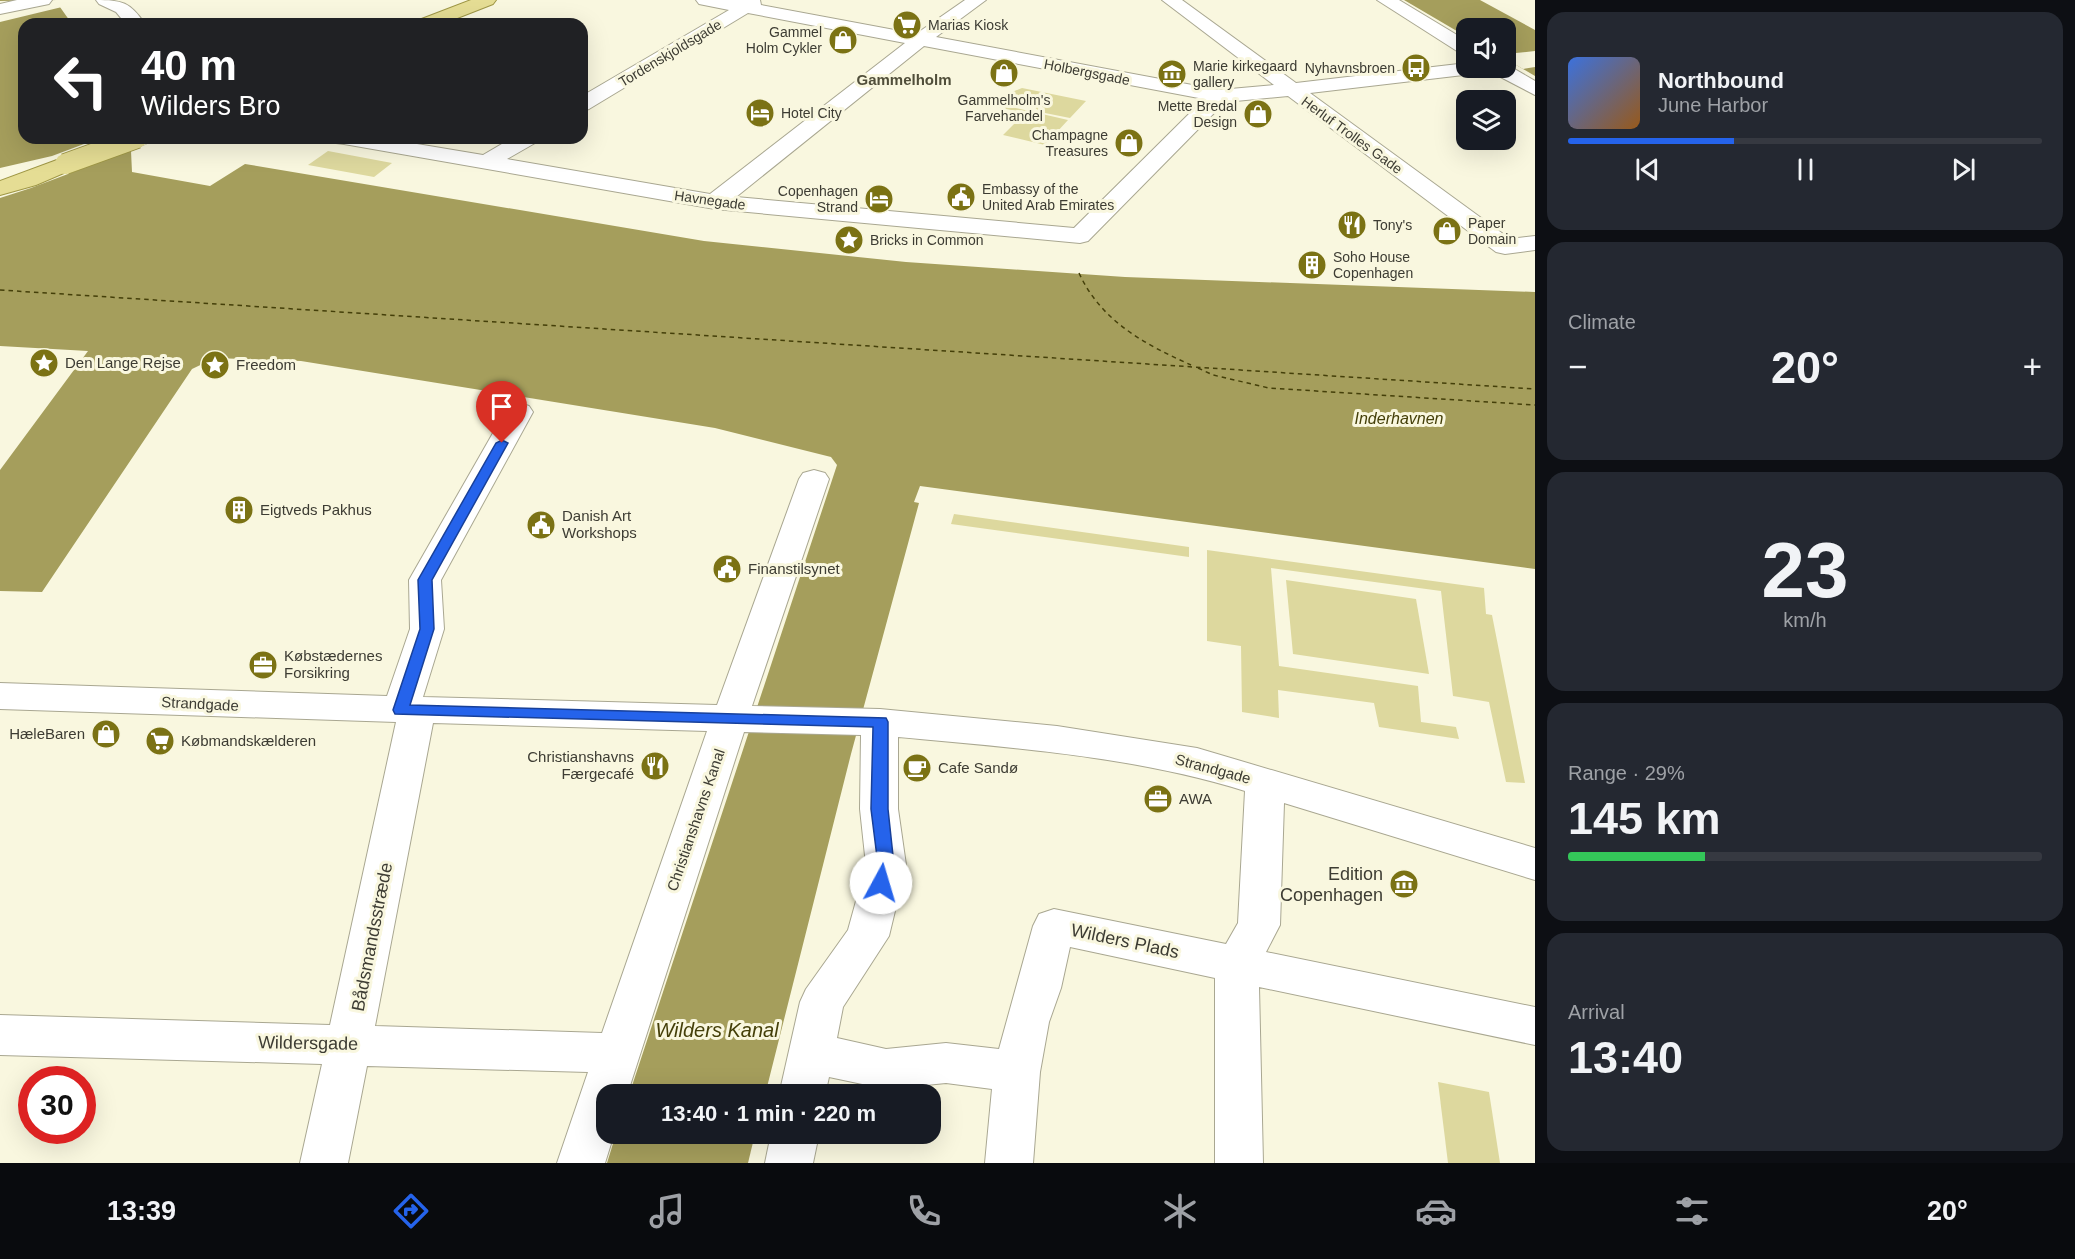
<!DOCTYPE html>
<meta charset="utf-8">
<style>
body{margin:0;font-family:Helvetica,sans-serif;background:#242831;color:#f1f3f6;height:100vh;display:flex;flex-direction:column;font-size:22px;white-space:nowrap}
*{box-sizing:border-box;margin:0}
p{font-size:20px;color:#9ea1a6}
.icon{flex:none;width:33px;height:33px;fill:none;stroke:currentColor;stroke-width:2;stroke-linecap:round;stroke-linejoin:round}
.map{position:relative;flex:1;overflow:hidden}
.details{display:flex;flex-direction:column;gap:12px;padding:12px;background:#0d0f14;width:540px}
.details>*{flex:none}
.guide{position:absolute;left:18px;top:18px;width:570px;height:126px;border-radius:18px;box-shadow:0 6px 24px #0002;background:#202124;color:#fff;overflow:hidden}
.buttons{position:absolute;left:1456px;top:18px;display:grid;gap:12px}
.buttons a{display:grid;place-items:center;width:60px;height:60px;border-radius:12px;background:#171b24;box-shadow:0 6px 24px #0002;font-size:30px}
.speed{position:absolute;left:18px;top:1066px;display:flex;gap:12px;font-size:30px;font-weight:700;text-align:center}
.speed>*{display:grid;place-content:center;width:78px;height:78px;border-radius:50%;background:#171b24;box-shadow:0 6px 24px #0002;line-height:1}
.speed .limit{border:9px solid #d22;background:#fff;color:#111}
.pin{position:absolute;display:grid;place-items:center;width:51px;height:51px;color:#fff;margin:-62px -26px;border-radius:50% 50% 50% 0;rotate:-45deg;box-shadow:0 0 6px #0007}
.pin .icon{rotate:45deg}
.me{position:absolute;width:66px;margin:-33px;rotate:6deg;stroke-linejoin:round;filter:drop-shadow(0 0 4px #0008)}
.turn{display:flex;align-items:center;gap:21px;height:126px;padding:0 24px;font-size:27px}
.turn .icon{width:78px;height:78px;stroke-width:2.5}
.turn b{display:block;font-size:42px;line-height:51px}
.big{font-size:45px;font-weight:700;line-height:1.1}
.details .widget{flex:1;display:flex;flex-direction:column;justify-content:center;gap:9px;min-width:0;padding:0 21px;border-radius:18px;background:#242831}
.details .dial{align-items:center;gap:0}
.dial b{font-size:78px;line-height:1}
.song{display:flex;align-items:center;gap:18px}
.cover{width:72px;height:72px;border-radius:9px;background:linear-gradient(135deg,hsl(220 70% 55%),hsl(30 70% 35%))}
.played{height:6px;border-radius:3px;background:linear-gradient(90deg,#2563eb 35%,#363941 35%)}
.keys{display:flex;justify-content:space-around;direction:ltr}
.heat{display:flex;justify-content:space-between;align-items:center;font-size:33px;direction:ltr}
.charge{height:9px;border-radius:4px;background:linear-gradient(90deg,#34c759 29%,#363941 0)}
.trip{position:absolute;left:596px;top:1084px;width:345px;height:60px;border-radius:18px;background:#171b24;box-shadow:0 6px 24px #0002;font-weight:700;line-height:60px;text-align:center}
.tab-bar{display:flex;height:96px;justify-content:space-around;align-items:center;background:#090b0e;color:#9ea1a6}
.tab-bar .icon{width:42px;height:42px}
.tab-bar .current{color:#2563eb}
.tab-bar b{font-size:27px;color:#f1f3f6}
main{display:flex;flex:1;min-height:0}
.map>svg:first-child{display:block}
</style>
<main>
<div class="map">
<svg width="1535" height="1163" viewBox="0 0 1535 1163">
<rect width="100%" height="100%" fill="#f9f7df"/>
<!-- green -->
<g fill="#ddd89e">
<polygon points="1022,88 1086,101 1070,118 1040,112 1029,102 1011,98 1003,105 1068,120 1045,145 1003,135 1025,113 997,107 1012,92"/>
<polygon points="328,151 392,163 374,177 308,165"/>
<polygon points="954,514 1189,547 1189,557 951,524"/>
<polygon points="1207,550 1484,588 1486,614 1492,615 1525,783 1506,782 1489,702 1453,696 1441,591 1271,568 1279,666 1418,686 1421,722 1456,727 1459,739 1379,727 1374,703 1278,690 1279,718 1242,712 1241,646 1207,641"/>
<polygon points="1286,580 1416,599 1429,674 1293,654"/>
<polygon points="1438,1082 1489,1092 1500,1163 1448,1163"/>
</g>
<!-- water -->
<g fill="#a59e5c">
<polygon points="0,0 55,0 72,24 24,24 24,138 161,138 131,151 132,172 210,186 245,164 704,241 906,262 1125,277 1535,292 1535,569 920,486 914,502 919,503 851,754 765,1095 629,1095 837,465 831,457 715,428 301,361 215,358 192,369 42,592 0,591 0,470 88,351 0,346"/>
<polygon points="1404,0 1480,0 1535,30 1535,76 1506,59 1506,28 1467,28 1467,37"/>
<polygon points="616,1134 755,1134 748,1163 607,1163"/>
</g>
<!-- pier -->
<g fill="#f9f7df">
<polygon points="59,0 62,7 0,22 0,1"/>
<polygon points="1535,51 1535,67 1523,69 1506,59 1506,54"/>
<polygon points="100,138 163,138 31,188 0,198 0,168 52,156"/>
</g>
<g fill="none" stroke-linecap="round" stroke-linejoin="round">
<!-- ferry -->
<g stroke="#443f09" stroke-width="1.5" stroke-dasharray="4.5 4" stroke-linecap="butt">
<path d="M1079 273C1101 321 1144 344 1191 365"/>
<polyline points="0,290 1535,389"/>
<polyline points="1198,368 1213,375 1269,388 1535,405"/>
</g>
<!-- minor casing -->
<g stroke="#a9a791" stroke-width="2">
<g id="minor">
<path d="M96 0C122 0 130 2 145 24H126L116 12 99 4Z"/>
<path d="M696 0H760L761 5 916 34 965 0H986L936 37 1219 90 1274 85 1162 0H1182L1296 83 1467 63V68H1482L1479 72 1472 74 1310 93 1510 239 1535 236V250L1505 254 1496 252 1288 96 1225 102 1088 241 1080 243 715 209 344 144 336 143 333 138H381L483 155 512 138H538L535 143 507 159 710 194 905 43 748 13 589 109 582 111V96L729 10 699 4ZM924 46 1204 99 1074 228 736 197Z"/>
<polygon points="1377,0 1399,0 1467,41 1467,55 1460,53"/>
<polygon points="1506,64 1535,81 1535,95 1491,72 1488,68 1506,68"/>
<path d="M519 403 529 406 533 412 441 580 444 629 423 697 717 705 799 479 803 473 814 470 825 473 829 479 752 706 880 709 1057 726 1197 748 1535 848V880L1284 803 1280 925 1266 952 1535 1007V1045L1259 987 1263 1163H1215V978L1070 947 1061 988 1049 1022 1040 1072 1033 1163H985L992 1089 946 1083 886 1089 829 1077 825 1095H779L800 1002 806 989 848 930 866 865 860 809 861 735 744 732 627 1095H606V1134H614L605 1163H557L588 1072 367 1066 348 1163H300L322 1064 0 1055V1015L330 1025 396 722 0 709V683L387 696 410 629 409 580 505 412 509 406ZM433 723 707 731 602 1033 375 1026ZM898 737C1015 748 1133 756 1245 791L1238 923 1226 944 1054 909 1039 914 1033 926 999 1049 946 1043 886 1049 837 1038 843 1007 889 936 906 865 898 809Z"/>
<polygon points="771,1134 819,1134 813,1163 765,1163"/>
</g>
</g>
<!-- tertiary casing -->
<g stroke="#a9a791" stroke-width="2">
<polygon id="tertiary" points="17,0 52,0 49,4 0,14 0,4"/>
</g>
<!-- primary casing -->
<g stroke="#9e9644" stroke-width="2">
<g id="primary">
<polygon points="471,0 496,0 493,4 442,24 417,24 419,20"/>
<polygon points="65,157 73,159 76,164 73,169 36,185 0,195 0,181"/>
</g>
</g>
<!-- minor -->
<use href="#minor" fill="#fff" fill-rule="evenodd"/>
<!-- tertiary -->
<use href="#tertiary" fill="#fff" fill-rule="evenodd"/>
<!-- primary -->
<use href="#primary" fill="#e5dd94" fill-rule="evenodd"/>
<!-- primary-bridge casing -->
<g stroke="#9e9644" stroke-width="22" stroke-linecap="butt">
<polyline id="primary-bridge" points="65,164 137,138"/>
</g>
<!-- primary-bridge -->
<use href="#primary-bridge" stroke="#e5dd94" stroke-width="20"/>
</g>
<!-- route -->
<polygon fill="#2563eb" stroke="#184099" stroke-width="1.5" points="502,440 508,443 432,580 434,629 410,705 886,718 888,722 888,809 894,865 887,888 881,890 875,888 873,883 878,865 871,809 873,727 395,714 393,710 420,629 418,580 496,443"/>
<!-- icons -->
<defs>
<g id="supermarket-disc" transform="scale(1.5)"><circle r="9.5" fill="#7b7214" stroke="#f9f7df"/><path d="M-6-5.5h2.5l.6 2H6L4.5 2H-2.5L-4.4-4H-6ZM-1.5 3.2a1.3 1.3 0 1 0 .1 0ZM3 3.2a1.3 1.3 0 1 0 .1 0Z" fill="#fff"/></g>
<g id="shop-disc" transform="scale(1.5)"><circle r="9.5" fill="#7b7214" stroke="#f9f7df"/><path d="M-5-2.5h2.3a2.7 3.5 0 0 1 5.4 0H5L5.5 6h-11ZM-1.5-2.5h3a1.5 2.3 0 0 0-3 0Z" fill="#fff"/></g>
<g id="bus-disc" transform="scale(1.5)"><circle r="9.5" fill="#7b7214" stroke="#f9f7df"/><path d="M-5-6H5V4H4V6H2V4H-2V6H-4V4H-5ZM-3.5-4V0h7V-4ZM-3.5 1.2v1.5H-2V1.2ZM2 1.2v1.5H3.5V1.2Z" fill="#fff"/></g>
<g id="museum-disc" transform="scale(1.5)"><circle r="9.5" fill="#7b7214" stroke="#f9f7df"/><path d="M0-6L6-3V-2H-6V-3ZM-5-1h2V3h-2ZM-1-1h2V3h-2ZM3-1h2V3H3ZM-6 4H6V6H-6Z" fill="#fff"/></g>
<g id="hotel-disc" transform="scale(1.5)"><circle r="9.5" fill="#7b7214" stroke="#f9f7df"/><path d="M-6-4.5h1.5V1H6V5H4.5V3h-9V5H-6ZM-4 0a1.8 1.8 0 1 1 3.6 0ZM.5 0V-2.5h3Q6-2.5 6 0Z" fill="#fff"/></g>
<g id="civic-disc" transform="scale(1.5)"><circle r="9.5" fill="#7b7214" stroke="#f9f7df"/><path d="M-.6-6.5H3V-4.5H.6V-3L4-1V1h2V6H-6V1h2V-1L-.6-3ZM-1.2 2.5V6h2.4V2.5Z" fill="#fff"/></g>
<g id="restaurant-disc" transform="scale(1.5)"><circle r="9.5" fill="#7b7214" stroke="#f9f7df"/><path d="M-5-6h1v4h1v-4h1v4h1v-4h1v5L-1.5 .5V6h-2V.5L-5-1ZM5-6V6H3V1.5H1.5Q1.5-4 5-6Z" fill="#fff"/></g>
<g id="sight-disc" transform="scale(1.5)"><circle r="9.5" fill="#7b7214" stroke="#f9f7df"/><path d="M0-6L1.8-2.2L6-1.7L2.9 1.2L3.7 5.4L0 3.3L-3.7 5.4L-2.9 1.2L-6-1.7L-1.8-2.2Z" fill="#fff"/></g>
<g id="building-disc" transform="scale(1.5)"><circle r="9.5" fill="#7b7214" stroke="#f9f7df"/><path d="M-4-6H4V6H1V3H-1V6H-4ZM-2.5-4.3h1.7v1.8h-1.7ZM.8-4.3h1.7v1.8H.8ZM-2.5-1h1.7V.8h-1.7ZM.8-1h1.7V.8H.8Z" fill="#fff"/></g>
<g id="office-disc" transform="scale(1.5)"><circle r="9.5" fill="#7b7214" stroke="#f9f7df"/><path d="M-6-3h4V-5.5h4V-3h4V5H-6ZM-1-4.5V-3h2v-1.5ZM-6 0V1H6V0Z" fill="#fff"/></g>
<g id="cafe-disc" transform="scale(1.5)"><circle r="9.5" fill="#7b7214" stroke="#f9f7df"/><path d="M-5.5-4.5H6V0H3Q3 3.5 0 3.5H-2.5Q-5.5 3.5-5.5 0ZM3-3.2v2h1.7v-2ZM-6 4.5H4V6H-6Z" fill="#fff"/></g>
</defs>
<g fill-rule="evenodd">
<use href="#supermarket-disc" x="907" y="25"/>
<use href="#shop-disc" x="843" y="40"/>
<use href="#bus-disc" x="1416" y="68"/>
<use href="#shop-disc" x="1004" y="73"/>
<use href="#museum-disc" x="1172" y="74"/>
<use href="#hotel-disc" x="760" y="113"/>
<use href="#shop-disc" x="1258" y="114"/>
<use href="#shop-disc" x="1129" y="143"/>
<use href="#civic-disc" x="961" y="197"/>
<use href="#hotel-disc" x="879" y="199"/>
<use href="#restaurant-disc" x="1352" y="225"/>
<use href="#shop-disc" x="1447" y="231"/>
<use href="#sight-disc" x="849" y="240"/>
<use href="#building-disc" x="1312" y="265"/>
<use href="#sight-disc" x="44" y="363"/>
<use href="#sight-disc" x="215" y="365"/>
<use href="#building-disc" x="239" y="510"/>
<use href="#civic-disc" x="541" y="525"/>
<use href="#civic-disc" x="727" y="569"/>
<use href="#office-disc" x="263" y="665"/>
<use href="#shop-disc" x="106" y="734"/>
<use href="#supermarket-disc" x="160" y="741"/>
<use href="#restaurant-disc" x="655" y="766"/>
<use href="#cafe-disc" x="917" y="768"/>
<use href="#office-disc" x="1158" y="799"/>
<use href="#museum-disc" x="1404" y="884"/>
</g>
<g text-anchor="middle" stroke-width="6" stroke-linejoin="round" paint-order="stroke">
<!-- far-poi labels -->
<g font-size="14" fill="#3d3c33" stroke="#f9f7df" text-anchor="start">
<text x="928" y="30">Marias Kiosk</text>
<text x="822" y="37" text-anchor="end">Gammel<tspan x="822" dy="16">Holm Cykler</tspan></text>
<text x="1193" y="71">Marie kirkegaard<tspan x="1193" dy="16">gallery</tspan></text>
<text x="1395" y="73" text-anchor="end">Nyhavnsbroen</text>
<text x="1004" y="105" text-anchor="middle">Gammelholm's<tspan x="1004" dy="16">Farvehandel</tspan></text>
<text x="1237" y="111" text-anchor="end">Mette Bredal<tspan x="1237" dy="16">Design</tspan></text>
<text x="781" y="118">Hotel City</text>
<text x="1108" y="140" text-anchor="end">Champagne<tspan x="1108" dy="16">Treasures</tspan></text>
<text x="982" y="194">Embassy of the<tspan x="982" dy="16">United Arab Emirates</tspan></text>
<text x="858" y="196" text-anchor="end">Copenhagen<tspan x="858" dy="16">Strand</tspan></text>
<text x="1468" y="228">Paper<tspan x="1468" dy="16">Domain</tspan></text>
<text x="1373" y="230">Tony's</text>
<text x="870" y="245">Bricks in Common</text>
<text x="1333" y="262">Soho House<tspan x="1333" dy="16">Copenhagen</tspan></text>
</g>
<!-- far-street labels -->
<g font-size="14" fill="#3d3c33" stroke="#f9f7df">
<text transform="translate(670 53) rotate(-31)" y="5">Tordenskjoldsgade</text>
<text transform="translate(1087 72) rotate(11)" y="5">Holbergsgade</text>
<text transform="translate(1352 135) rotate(36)" y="5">Herluf Trolles Gade</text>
<text transform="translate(710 200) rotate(8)" y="5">Havnegade</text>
</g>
<!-- far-quarter labels -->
<g font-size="15" font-weight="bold" fill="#504e3a" stroke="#f9f7df">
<text x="904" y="85">Gammelholm</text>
</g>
<!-- poi labels -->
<g font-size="15" fill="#3d3c33" stroke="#f9f7df" text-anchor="start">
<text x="65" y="368">Den Lange Rejse</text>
<text x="236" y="370">Freedom</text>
<text x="260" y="515">Eigtveds Pakhus</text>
<text x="562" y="521">Danish Art<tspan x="562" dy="17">Workshops</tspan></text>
<text x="748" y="574">Finanstilsynet</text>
<text x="284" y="661">Købstædernes<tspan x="284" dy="17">Forsikring</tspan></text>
<text x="85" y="739" text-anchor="end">HæleBaren</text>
<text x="181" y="746">Købmandskælderen</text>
<text x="634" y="762" text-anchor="end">Christianshavns<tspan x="634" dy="17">Færgecafé</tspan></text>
<text x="938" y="773">Cafe Sandø</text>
<text x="1179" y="804">AWA</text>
</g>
<!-- street labels -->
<g font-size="15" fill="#3d3c33" stroke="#f9f7df">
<text transform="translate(200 704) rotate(3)" y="5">Strandgade</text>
<text transform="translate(1213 769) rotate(15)" y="5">Strandgade</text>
<text transform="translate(696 820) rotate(-71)" y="5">Christianshavns Kanal</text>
</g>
<!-- water labels -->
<g font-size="16" font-style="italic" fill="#443f09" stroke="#f9f7df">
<text x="1399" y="424">Inderhavnen</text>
</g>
<!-- near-poi labels -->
<g font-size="18" fill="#3d3c33" stroke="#f9f7df" text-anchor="end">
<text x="1383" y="880">Edition<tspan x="1383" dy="21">Copenhagen</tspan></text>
</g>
<!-- near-street labels -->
<g font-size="18" fill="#3d3c33" stroke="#f9f7df">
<text transform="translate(372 937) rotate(-79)" y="6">Bådsmandsstræde</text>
<text transform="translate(1125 941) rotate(12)" y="6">Wilders Plads</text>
<text transform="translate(308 1043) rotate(1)" y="6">Wildersgade</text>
</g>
<!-- near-water labels -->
<g font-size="20" font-style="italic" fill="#443f09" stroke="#f9f7df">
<text x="717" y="1037">Wilders Kanal</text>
</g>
</g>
</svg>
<div class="buttons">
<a><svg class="icon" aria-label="sound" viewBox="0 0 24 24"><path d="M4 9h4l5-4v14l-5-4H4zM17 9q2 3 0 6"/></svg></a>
<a><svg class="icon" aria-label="layers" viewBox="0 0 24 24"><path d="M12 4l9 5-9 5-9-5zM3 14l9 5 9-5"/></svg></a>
</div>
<div class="speed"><div class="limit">30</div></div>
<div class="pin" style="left:502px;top:443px;background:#d93025"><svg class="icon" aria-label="arrive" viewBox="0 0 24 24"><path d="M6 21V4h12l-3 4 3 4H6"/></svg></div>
<svg class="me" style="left:881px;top:883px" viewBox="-20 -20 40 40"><circle r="19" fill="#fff"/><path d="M0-13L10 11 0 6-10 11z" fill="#2563eb"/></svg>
<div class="trip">13:40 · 1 min · 220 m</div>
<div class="guide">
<div class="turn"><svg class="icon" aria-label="left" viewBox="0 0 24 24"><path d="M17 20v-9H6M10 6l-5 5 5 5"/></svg><div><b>40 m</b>Wilders Bro</div></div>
</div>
</div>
<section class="details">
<div class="widget">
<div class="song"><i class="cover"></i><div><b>Northbound</b><p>June Harbor</p></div></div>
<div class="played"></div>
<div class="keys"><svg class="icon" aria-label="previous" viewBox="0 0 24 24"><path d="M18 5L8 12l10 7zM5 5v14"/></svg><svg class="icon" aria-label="pause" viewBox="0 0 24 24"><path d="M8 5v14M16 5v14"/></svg><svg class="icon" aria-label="next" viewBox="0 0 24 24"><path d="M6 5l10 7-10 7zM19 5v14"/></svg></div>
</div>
<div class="widget"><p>Climate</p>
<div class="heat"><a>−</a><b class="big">20°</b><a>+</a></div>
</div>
<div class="widget dial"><b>23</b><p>km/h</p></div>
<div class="widget"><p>Range · 29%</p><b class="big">145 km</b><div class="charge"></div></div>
<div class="widget"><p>Arrival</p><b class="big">13:40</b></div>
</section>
</main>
<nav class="tab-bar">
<b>13:39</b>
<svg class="icon current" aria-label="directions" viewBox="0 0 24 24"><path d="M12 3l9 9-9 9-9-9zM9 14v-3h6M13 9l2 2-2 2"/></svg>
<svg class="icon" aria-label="music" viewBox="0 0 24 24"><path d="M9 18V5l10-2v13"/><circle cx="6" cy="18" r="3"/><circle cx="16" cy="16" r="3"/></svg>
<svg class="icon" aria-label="phone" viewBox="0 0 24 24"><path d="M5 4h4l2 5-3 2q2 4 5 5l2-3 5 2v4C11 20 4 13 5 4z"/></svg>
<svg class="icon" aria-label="climate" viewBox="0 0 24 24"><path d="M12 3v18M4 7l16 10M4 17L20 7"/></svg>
<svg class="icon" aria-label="car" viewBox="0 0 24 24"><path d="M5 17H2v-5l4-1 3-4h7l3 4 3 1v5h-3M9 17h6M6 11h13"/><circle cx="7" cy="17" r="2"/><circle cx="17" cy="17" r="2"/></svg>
<svg class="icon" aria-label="filters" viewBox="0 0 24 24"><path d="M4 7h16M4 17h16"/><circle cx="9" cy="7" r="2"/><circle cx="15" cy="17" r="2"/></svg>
<b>20°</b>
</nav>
